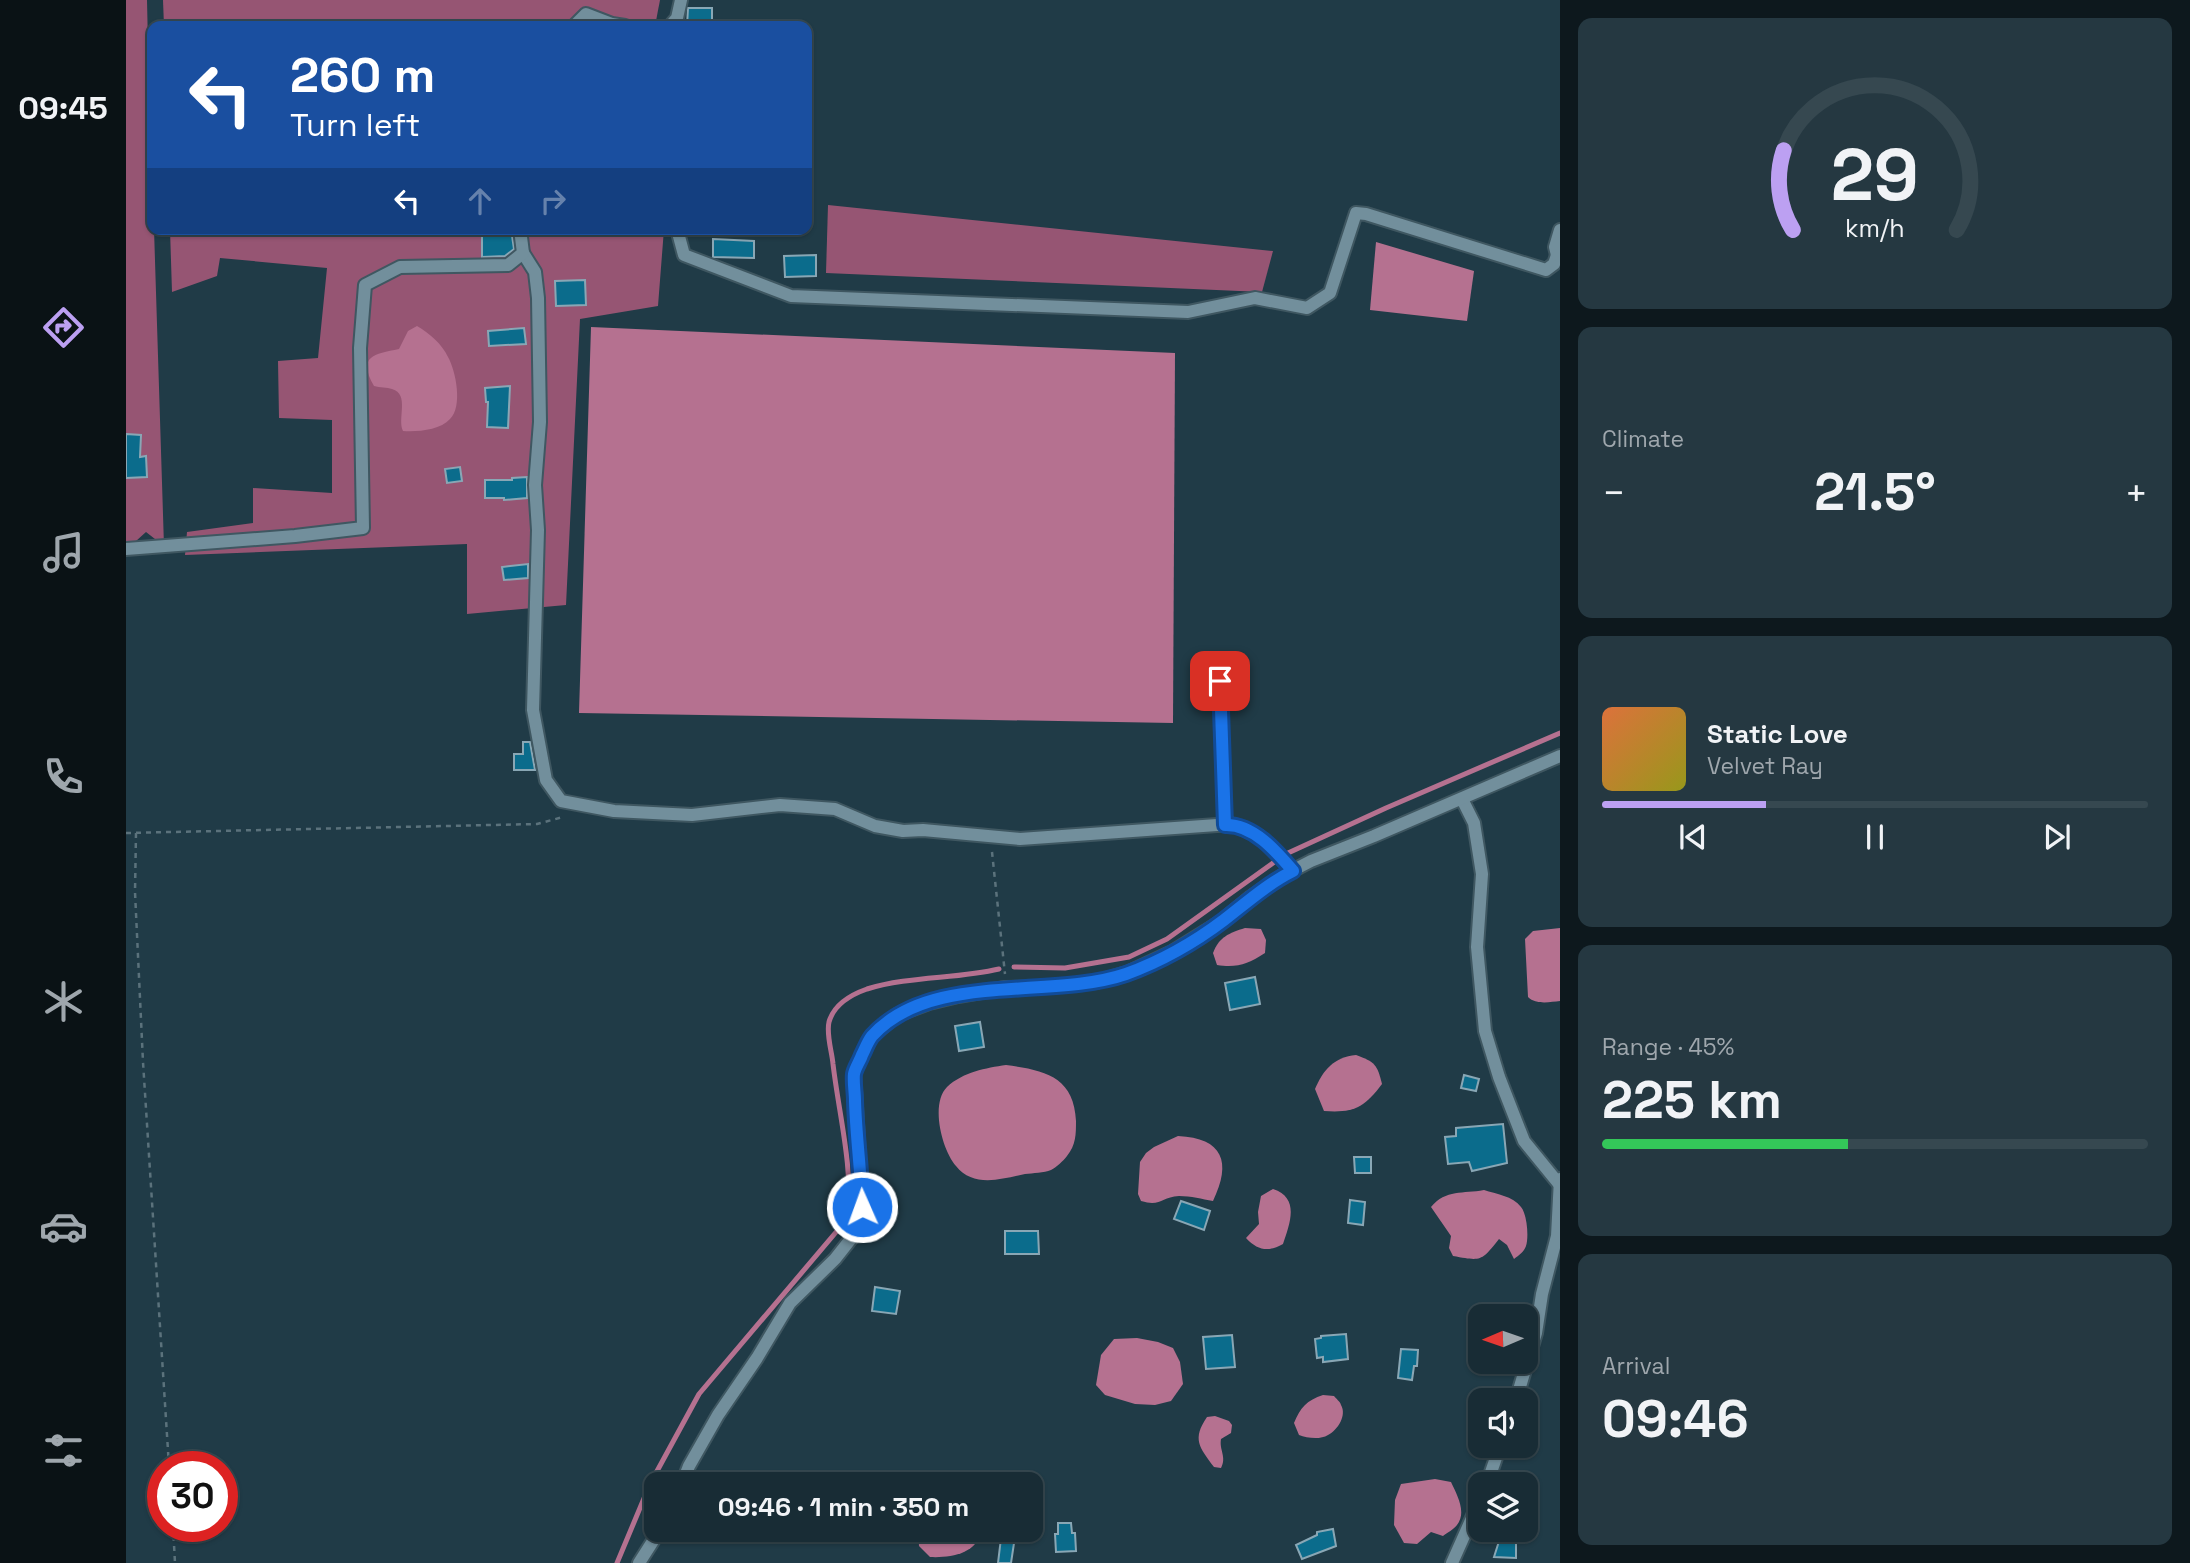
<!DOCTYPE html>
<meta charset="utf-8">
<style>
body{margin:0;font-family:"Space Grotesk",sans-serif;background:#253841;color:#f1f3f6;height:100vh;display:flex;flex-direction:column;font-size:26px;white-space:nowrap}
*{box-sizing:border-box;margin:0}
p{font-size:23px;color:#9fa7ad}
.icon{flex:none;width:38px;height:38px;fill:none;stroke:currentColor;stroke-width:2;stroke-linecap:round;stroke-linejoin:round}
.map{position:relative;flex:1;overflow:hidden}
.sheet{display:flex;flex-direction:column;gap:18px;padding:18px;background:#0d181d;width:630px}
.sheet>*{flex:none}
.hud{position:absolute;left:21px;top:21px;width:665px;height:214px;border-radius:14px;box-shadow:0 2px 5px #0004,0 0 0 2px #364850;background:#1a4fa0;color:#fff;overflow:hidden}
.needle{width:46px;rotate:268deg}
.tools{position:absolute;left:1342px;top:1304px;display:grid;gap:14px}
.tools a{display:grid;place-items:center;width:70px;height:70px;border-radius:14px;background:#182c35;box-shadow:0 2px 5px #0004,0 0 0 2px #364850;font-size:35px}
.speed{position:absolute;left:21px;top:1451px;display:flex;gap:14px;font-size:35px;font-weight:700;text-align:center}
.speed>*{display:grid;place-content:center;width:91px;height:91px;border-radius:50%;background:#182c35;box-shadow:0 2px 5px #0004,0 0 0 2px #364850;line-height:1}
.speed .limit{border:10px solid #d22;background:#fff;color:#111}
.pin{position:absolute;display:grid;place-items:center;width:60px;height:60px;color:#fff;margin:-30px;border-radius:14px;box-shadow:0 4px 10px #0006}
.me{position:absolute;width:77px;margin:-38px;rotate:358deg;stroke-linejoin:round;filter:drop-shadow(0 0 5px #0008)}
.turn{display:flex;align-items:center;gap:24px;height:147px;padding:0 28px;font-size:32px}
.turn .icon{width:91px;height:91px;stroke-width:2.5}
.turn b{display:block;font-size:49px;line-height:60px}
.lanes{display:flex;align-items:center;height:66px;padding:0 28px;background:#0003;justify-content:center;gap:35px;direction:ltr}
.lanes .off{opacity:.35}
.big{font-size:52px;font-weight:800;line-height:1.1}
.sheet .tile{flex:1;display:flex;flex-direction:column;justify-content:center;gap:10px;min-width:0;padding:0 24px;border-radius:14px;background:#253841}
.sheet .dial{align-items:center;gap:0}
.dial svg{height:182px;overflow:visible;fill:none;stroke:#364850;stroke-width:7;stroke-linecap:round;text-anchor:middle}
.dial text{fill:#f1f3f6;stroke:none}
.song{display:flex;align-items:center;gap:21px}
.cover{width:84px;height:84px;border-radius:10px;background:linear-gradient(135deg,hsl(20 70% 55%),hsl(60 70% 35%))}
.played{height:7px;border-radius:4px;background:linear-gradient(90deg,#bca0f2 30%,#364850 30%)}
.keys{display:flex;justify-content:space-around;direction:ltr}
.heat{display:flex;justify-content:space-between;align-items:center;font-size:38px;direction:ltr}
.charge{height:10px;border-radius:5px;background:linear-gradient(90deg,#34c759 45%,#364850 0)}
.trip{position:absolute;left:518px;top:1472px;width:399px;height:70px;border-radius:14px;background:#182c35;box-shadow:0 2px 5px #0004,0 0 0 2px #364850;font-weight:800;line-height:70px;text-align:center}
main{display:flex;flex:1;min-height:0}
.dock{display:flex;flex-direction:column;width:126px;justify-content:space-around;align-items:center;background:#0a1215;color:#9fa7ad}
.dock .icon{width:49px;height:49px}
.dock .active{color:#bca0f2}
.dock b{font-size:32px;color:#f1f3f6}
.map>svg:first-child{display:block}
</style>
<main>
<nav class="dock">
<b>09:45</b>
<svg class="icon active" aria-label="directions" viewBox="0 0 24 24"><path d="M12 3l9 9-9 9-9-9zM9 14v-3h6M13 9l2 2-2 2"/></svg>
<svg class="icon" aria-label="music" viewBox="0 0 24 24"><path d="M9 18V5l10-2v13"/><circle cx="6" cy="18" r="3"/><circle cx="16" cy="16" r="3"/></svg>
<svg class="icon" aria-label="phone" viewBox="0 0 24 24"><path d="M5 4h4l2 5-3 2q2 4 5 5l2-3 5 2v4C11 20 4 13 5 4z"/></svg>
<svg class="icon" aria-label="climate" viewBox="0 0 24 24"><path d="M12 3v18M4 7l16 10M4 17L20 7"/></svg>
<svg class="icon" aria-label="car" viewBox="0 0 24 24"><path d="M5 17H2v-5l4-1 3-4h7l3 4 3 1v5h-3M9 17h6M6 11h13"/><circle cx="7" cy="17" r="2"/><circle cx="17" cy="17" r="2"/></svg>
<svg class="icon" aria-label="filters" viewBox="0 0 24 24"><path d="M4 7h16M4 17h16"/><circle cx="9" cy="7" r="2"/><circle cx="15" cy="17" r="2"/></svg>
</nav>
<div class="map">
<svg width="1434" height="1563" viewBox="0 0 1434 1563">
<rect width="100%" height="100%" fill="#203b47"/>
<!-- forest -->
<g fill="#965573">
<polygon points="0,0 21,0 26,229 28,229 38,546 20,532 0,550"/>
<polygon points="37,0 534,0 529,26 38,26"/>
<polygon points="702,205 1147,251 1136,292 700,273"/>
<polygon points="44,229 538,229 532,306 454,319 440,605 341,614 341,544 59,555 61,532 127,523 127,488 206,493 206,420 153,418 152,361 192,358 201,268 94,258 91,276 46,292"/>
</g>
<!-- water -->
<g fill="#b57190">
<polygon points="1250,242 1348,271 1341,321 1244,310"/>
<path d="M291 326C303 333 316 344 322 357 330 371 337 407 324 419 314 430 292 432 277 431 271 419 284 394 266 389 261 387 254 388 248 386 231 356 248 354 273 349L282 331Z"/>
<polygon points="465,327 1049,353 1047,723 453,713"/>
<path d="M1119 928 1135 929 1140 940 1139 953C1122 964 1111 968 1091 965L1087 953C1093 937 1103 933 1119 928Z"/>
<path d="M1434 928V1001C1424 1002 1410 1005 1402 997L1399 939 1407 931Z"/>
<path d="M1230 1055C1249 1062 1251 1064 1256 1084 1238 1108 1228 1113 1198 1111L1189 1089C1197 1070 1208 1057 1230 1055Z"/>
<path d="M880 1065C918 1070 948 1076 950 1121 950 1134 950 1145 941 1156 937 1161 931 1167 925 1170 918 1173 907 1173 899 1174 876 1179 847 1188 830 1166 816 1150 804 1104 821 1087 837 1072 860 1068 880 1065Z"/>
<path d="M1052 1136C1097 1138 1106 1162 1087 1201 1076 1199 1065 1196 1053 1196 1035 1197 1035 1207 1015 1201L1012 1194 1014 1162 1020 1153 1028 1147Z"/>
<path d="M1147 1189C1174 1198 1164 1223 1157 1244 1143 1252 1132 1251 1120 1238L1133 1224 1132 1212 1135 1196Z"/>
<path d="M1358 1190C1370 1194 1387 1196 1395 1207 1401 1214 1403 1237 1400 1246 1398 1252 1393 1255 1388 1259L1381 1245 1373 1239C1355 1262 1355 1261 1327 1256L1323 1248 1325 1236 1305 1207C1320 1189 1337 1194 1358 1190Z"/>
<polygon points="1011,1338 1032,1342 1047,1348 1054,1362 1057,1384 1045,1401 1029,1405 1009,1404 979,1395 970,1385 975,1355 988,1339"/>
<path d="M1197 1395 1208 1396C1210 1399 1214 1401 1215 1405 1221 1415 1212 1430 1202 1435 1194 1440 1181 1438 1173 1435L1168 1423C1174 1408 1181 1400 1197 1395Z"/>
<path d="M1089 1416 1103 1421 1106 1425 1105 1433 1095 1439C1093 1450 1101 1457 1095 1468L1088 1467C1073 1447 1066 1439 1081 1417Z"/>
<path d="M1309 1479 1325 1482C1331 1495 1341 1512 1331 1525 1328 1529 1321 1533 1317 1536L1305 1532 1291 1544 1278 1543 1268 1525 1269 1500 1275 1484Z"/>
<path d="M792 1530H855C852 1554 824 1558 804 1557L793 1546Z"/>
</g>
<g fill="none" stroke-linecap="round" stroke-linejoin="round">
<!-- stream -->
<g stroke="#b57190" stroke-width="5">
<polyline points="1162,853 1260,808 1434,733"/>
<polyline points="888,967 939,968 1003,957 1041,939 1147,863"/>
<path d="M491 1563 524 1484 573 1394 722 1218C727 1166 713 1115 707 1064 706 1052 700 1034 703 1022 708 1004 724 995 741 989 783 976 831 979 873 969"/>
</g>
</g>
<!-- building -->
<g fill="#0b6c8c" stroke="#89a7b5" stroke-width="2">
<polygon points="562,8 586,8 586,26 561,26"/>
<polygon points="385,229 388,249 379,256 356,257 356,230"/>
<polygon points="587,239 628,241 628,258 587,257"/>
<polygon points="690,255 690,276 659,277 658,256"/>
<polygon points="459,280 460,305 430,306 429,281"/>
<polygon points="398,328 400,344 363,346 362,331"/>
<polygon points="384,386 382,428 361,427 362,402 360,402 359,388"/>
<polygon points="0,434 15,435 14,457 20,456 21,477 0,478"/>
<polygon points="334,467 336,481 321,483 319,469"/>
<polygon points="401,477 401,498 378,500 378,498 359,498 359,480 386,480 386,478"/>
<polygon points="402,564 402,578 378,580 376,567"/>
<polygon points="397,742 404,742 409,770 388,770 388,754 397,754"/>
<polygon points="1129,977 1134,1004 1104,1010 1099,983"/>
<polygon points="854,1022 858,1047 833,1051 829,1026"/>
<polygon points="1338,1075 1353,1079 1350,1091 1335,1088"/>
<polygon points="1377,1124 1381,1163 1346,1171 1343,1162 1322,1164 1319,1137 1330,1136 1330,1128"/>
<polygon points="1228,1157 1245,1157 1245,1173 1229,1173"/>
<polygon points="1224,1200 1239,1202 1237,1225 1222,1223"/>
<polygon points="1055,1201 1084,1211 1078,1230 1048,1219"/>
<polygon points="879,1231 912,1231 913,1254 879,1254"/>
<polygon points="749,1287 774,1291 770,1314 746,1311"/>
<polygon points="1220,1334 1222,1359 1197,1362 1197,1357 1191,1358 1189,1339 1195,1338 1195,1336"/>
<polygon points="1106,1335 1109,1367 1080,1369 1077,1337"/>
<polygon points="1275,1349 1292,1350 1291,1366 1288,1366 1286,1380 1272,1378"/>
<polygon points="932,1523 945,1523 946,1533 949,1533 950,1551 930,1552 929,1534 932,1534"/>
<polygon points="1207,1529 1210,1546 1176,1559 1170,1545 1191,1535 1191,1532"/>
<polygon points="876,1530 890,1530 885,1563 872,1563"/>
<polygon points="1375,1535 1390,1539 1390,1558 1368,1557"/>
</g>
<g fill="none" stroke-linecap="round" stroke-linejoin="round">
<!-- minor casing -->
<g stroke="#3f5761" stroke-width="16">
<g id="minor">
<polyline points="448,26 460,14 486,24 499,26"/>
<polyline points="544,26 551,18 555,0"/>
<polyline points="551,229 558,255 665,296 1062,312 1129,298 1181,308 1204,293 1230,213 1240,214 1420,270 1428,264 1431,255"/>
<polyline points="1434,230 1429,247 1431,255 1434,256"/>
<polyline points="397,253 409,272 412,298 414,422 409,485 412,530 407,710 420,780 435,801 488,811 566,815 654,805 709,809 749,826 777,831 797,830 894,839 1105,824 1133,836 1167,871"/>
<polyline points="0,549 169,536 237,528 234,348 239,285 274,267 382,265 397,253 394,229"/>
<polyline points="1093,660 1099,825"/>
<polyline points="1336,799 1348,823 1356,874 1351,947 1359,1031 1373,1077 1398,1141 1433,1184"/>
<polyline points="1390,1400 1410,1333 1416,1294 1431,1236 1434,1179"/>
<polyline points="556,1484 563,1466 592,1415 631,1358 664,1303 709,1259 728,1235 736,1207 728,1073 745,1037 771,1015 803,1003 832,996 879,988 924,987 970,982 1001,973 1046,952 1096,921 1125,897 1156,876 1185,861 1248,836 1434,756"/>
<polyline points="1361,1484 1374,1446"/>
<polyline points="513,1563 534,1530"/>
<polyline points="1326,1563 1354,1500"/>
</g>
</g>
<!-- path -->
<g stroke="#5b727c" stroke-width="2.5" stroke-dasharray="5 5" stroke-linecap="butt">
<polyline points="0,833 411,824 437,817"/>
<polyline points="10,833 9,892 17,1062 43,1466"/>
<polyline points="866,852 879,974"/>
<polyline points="47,1526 49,1563"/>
</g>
<!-- minor -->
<use href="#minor" stroke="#728f9c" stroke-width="12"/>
</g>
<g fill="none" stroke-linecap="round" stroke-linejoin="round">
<!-- route casing -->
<g stroke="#114b97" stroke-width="18">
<path id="route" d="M736 1207C735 1171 730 1136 729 1101 729 1092 727 1082 728 1074 729 1068 734 1061 736 1055 739 1049 742 1041 746 1036 805 971 924 1000 1000 974 1033 962 1069 942 1098 920 1120 903 1141 884 1167 871 1150 851 1127 824 1099 825L1094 681"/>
</g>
<!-- route -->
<use href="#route" stroke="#1a73e8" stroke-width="12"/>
</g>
</svg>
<div class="tools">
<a><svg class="needle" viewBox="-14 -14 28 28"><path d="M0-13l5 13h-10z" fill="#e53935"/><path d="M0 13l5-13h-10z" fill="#9fa7ad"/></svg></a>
<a><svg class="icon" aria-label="sound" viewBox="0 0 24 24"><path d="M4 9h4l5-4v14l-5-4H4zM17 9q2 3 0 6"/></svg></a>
<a><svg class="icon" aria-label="layers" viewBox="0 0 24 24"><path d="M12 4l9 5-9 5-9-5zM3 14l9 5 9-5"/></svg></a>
</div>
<div class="speed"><div class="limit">30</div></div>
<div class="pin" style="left:1094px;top:681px;background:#d93025"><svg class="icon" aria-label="arrive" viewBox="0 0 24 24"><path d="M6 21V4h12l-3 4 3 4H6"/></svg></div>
<svg class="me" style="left:736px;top:1207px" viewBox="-20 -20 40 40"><circle r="17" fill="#1a73e8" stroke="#fff" stroke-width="3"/><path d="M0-11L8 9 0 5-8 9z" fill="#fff"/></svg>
<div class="trip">09:46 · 1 min · 350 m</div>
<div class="hud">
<div class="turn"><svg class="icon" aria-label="left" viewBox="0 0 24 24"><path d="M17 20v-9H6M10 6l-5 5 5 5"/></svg><div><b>260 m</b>Turn left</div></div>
<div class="lanes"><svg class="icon" aria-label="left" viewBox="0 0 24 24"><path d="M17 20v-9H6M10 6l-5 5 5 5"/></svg><svg class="icon off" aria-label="ahead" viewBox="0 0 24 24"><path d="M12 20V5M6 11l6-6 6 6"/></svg><svg class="icon off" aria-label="right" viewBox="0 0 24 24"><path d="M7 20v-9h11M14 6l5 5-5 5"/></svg></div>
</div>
</div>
<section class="sheet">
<div class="tile dial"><svg viewBox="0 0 100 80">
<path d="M14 69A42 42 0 1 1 86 69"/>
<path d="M14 69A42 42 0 0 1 10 34" stroke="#bca0f2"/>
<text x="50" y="56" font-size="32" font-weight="700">29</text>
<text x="50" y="72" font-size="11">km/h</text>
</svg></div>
<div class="tile"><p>Climate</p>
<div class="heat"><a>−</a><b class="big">21.5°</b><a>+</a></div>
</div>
<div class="tile">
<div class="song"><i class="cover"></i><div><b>Static Love</b><p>Velvet Ray</p></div></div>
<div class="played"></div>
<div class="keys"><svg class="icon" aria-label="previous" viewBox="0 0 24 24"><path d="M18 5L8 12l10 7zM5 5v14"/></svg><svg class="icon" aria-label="pause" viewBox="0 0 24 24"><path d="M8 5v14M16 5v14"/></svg><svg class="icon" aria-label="next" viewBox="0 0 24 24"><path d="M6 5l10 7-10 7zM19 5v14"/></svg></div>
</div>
<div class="tile"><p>Range · 45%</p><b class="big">225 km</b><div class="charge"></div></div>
<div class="tile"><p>Arrival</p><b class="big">09:46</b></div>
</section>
</main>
